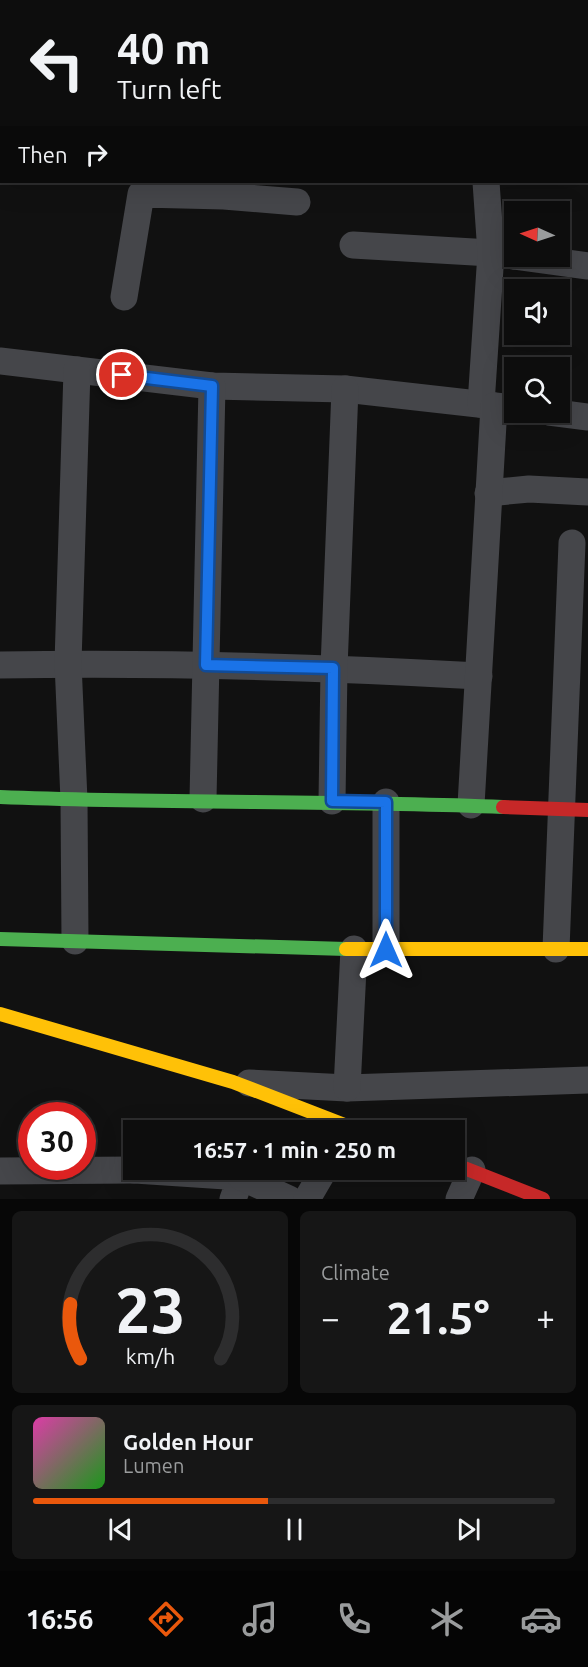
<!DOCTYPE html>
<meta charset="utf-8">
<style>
body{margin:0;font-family:Ubuntu,sans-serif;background:#161616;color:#f1f3f6;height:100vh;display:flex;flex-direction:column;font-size:22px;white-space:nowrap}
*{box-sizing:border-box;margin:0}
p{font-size:20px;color:#9a9c9d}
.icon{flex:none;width:33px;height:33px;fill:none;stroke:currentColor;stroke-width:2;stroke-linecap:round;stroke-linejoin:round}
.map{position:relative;height:1199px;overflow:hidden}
.details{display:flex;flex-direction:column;gap:12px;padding:12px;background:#070707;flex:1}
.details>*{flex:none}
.hud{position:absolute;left:0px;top:0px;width:588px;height:183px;box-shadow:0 6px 24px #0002,0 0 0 2px #2d2d2e;background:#0d0d0d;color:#f1f3f6;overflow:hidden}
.needle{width:39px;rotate:273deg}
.buttons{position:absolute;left:504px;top:201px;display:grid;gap:12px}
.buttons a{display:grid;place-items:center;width:66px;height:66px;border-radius:0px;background:#0d0d0d;box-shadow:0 6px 24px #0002,0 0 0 2px #2d2d2e;font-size:30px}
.speed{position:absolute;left:18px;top:1102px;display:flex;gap:12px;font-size:30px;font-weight:700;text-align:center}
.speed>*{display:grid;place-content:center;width:78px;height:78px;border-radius:50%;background:#0d0d0d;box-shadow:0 6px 24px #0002,0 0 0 2px #2d2d2e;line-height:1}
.speed .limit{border:9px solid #d22;background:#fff;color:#111}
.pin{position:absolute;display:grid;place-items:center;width:51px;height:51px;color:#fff;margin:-26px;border:3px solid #fff;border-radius:50%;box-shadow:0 2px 6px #0007}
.me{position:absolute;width:66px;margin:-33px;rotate:0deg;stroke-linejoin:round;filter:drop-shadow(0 0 4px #0008)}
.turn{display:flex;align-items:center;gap:21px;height:126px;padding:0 18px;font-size:27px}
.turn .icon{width:78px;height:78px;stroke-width:2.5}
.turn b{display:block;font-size:42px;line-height:51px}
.then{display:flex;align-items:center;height:57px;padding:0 18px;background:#0003;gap:12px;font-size:22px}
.big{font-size:45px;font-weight:600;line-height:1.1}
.details .tile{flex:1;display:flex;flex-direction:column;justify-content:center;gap:9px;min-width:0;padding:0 21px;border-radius:9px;background:#161616}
.details .dial{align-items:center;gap:0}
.dial svg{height:156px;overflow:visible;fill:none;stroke:#2d2d2e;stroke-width:7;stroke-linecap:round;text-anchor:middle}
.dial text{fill:#f1f3f6;stroke:none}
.song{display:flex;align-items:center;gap:18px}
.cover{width:72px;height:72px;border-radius:9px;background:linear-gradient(135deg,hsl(320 70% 55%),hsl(120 70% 35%))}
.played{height:6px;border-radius:3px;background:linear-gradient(90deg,#ea580c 45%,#2d2d2e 45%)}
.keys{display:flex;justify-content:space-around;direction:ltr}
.heat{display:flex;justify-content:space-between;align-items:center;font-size:33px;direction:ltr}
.details .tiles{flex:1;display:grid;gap:12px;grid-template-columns:1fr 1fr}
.tile:last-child{grid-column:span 2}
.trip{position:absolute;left:123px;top:1120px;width:342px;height:60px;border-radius:0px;background:#0d0d0d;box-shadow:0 6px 24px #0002,0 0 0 2px #2d2d2e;font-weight:600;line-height:60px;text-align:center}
.dock{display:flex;height:96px;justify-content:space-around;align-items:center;background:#050505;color:#9a9c9d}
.dock .icon{width:42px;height:42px}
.dock .selected{color:#ea580c}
.dock b{font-size:27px;color:#f1f3f6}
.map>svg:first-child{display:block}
</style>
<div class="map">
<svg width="588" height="1199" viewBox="0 0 588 1199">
<rect width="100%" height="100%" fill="#111"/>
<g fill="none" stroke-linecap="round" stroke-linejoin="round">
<!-- street -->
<g stroke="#45464a" stroke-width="27">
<polyline points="243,2 243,0"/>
<polyline points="497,2 497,0"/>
<polyline points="586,40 588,40"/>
<polyline points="0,133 2,133"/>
<polyline points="586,154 588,154"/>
<polyline points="353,245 491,253 514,256"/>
<polyline points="515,256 588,266"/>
<polyline points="124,297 141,194 224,196 297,202"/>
<polyline points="0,361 212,386 345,389 514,408"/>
<polyline points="481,404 491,253 486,182"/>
<polyline points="549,412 588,417"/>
<polyline points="488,493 529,489 588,492"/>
<path d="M0 665C160 662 320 667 479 676"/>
<polyline points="203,799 212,386"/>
<polyline points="332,801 334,668 345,389"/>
<polyline points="386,802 386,950"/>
<polyline points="471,805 494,406"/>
<polyline points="75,941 74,800 68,663 77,370"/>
<polyline points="556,949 572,543"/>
<polyline points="249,1083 347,1088 588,1080"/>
<polyline points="347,1088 354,949"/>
<polyline points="135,1170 241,1177 233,1199"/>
<polyline points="0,1171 134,1170"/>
<polyline points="241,1177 289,1199"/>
<polyline points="307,1199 324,1170"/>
<polyline points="459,1199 472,1170"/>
</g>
<!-- fast -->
<g stroke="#4caf50" stroke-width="14">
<path d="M0 797C168 804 336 800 503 807"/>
<polyline points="0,939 346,949"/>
</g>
<!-- slow -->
<g stroke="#ffc107" stroke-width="14">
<polyline points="346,949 588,949"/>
<polyline points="0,1014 233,1082 360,1131"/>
</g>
<!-- jam -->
<g stroke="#c62828" stroke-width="14">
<polyline points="503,807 588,810"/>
<polyline points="454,1164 543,1199"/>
</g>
</g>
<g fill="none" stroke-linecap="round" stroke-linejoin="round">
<!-- route casing -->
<g stroke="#114b97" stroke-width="15">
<polyline id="route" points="122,375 212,386 206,665 333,668 332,801 386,802 386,950"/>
</g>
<!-- route -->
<use href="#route" stroke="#1a73e8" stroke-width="10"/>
</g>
</svg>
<div class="buttons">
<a><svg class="needle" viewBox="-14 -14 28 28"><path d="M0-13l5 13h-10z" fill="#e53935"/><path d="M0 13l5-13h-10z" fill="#9a9c9d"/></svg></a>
<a><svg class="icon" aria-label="sound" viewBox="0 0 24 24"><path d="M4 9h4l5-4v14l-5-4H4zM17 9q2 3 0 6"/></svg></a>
<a><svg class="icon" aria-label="search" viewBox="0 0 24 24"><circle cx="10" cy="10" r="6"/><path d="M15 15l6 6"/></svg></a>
</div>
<div class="speed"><div class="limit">30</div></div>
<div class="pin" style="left:122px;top:375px;background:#d93025"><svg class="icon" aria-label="arrive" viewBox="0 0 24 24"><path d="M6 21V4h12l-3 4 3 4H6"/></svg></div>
<svg class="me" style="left:386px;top:950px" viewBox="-20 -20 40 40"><path d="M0-17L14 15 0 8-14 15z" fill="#1a73e8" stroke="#fff" stroke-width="4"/></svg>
<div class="trip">16:57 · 1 min · 250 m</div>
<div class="hud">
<div class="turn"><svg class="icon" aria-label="left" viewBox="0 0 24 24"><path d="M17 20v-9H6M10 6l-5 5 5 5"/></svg><div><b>40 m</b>Turn left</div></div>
<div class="then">Then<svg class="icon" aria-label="right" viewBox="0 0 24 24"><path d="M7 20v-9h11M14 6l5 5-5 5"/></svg></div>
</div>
</div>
<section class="details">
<div class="tiles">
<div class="tile dial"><svg viewBox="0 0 100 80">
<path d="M14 69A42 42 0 1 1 86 69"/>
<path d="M14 69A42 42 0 0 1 9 41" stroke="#ea580c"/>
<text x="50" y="56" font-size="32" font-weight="700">23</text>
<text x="50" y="72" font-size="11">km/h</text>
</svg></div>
<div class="tile"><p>Climate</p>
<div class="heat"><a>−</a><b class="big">21.5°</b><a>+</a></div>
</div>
<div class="tile">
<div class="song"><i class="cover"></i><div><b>Golden Hour</b><p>Lumen</p></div></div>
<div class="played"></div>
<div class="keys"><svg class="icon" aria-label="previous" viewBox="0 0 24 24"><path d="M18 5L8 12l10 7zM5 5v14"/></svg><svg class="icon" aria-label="pause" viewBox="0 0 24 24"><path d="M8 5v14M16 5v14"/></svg><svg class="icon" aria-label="next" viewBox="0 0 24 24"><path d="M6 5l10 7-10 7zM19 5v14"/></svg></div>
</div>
</div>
</section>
<nav class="dock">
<b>16:56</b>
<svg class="icon selected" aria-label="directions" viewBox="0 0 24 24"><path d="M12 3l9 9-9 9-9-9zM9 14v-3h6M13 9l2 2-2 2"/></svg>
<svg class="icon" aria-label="music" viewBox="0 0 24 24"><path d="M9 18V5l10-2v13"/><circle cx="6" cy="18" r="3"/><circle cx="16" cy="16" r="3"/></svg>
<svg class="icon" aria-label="phone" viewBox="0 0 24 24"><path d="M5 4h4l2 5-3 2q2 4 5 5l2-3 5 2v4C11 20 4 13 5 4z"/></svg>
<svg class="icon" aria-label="climate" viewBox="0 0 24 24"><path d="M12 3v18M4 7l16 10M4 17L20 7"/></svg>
<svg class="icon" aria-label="car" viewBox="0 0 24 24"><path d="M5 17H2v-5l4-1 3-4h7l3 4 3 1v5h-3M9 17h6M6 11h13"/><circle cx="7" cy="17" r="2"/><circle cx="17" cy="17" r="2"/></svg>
</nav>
